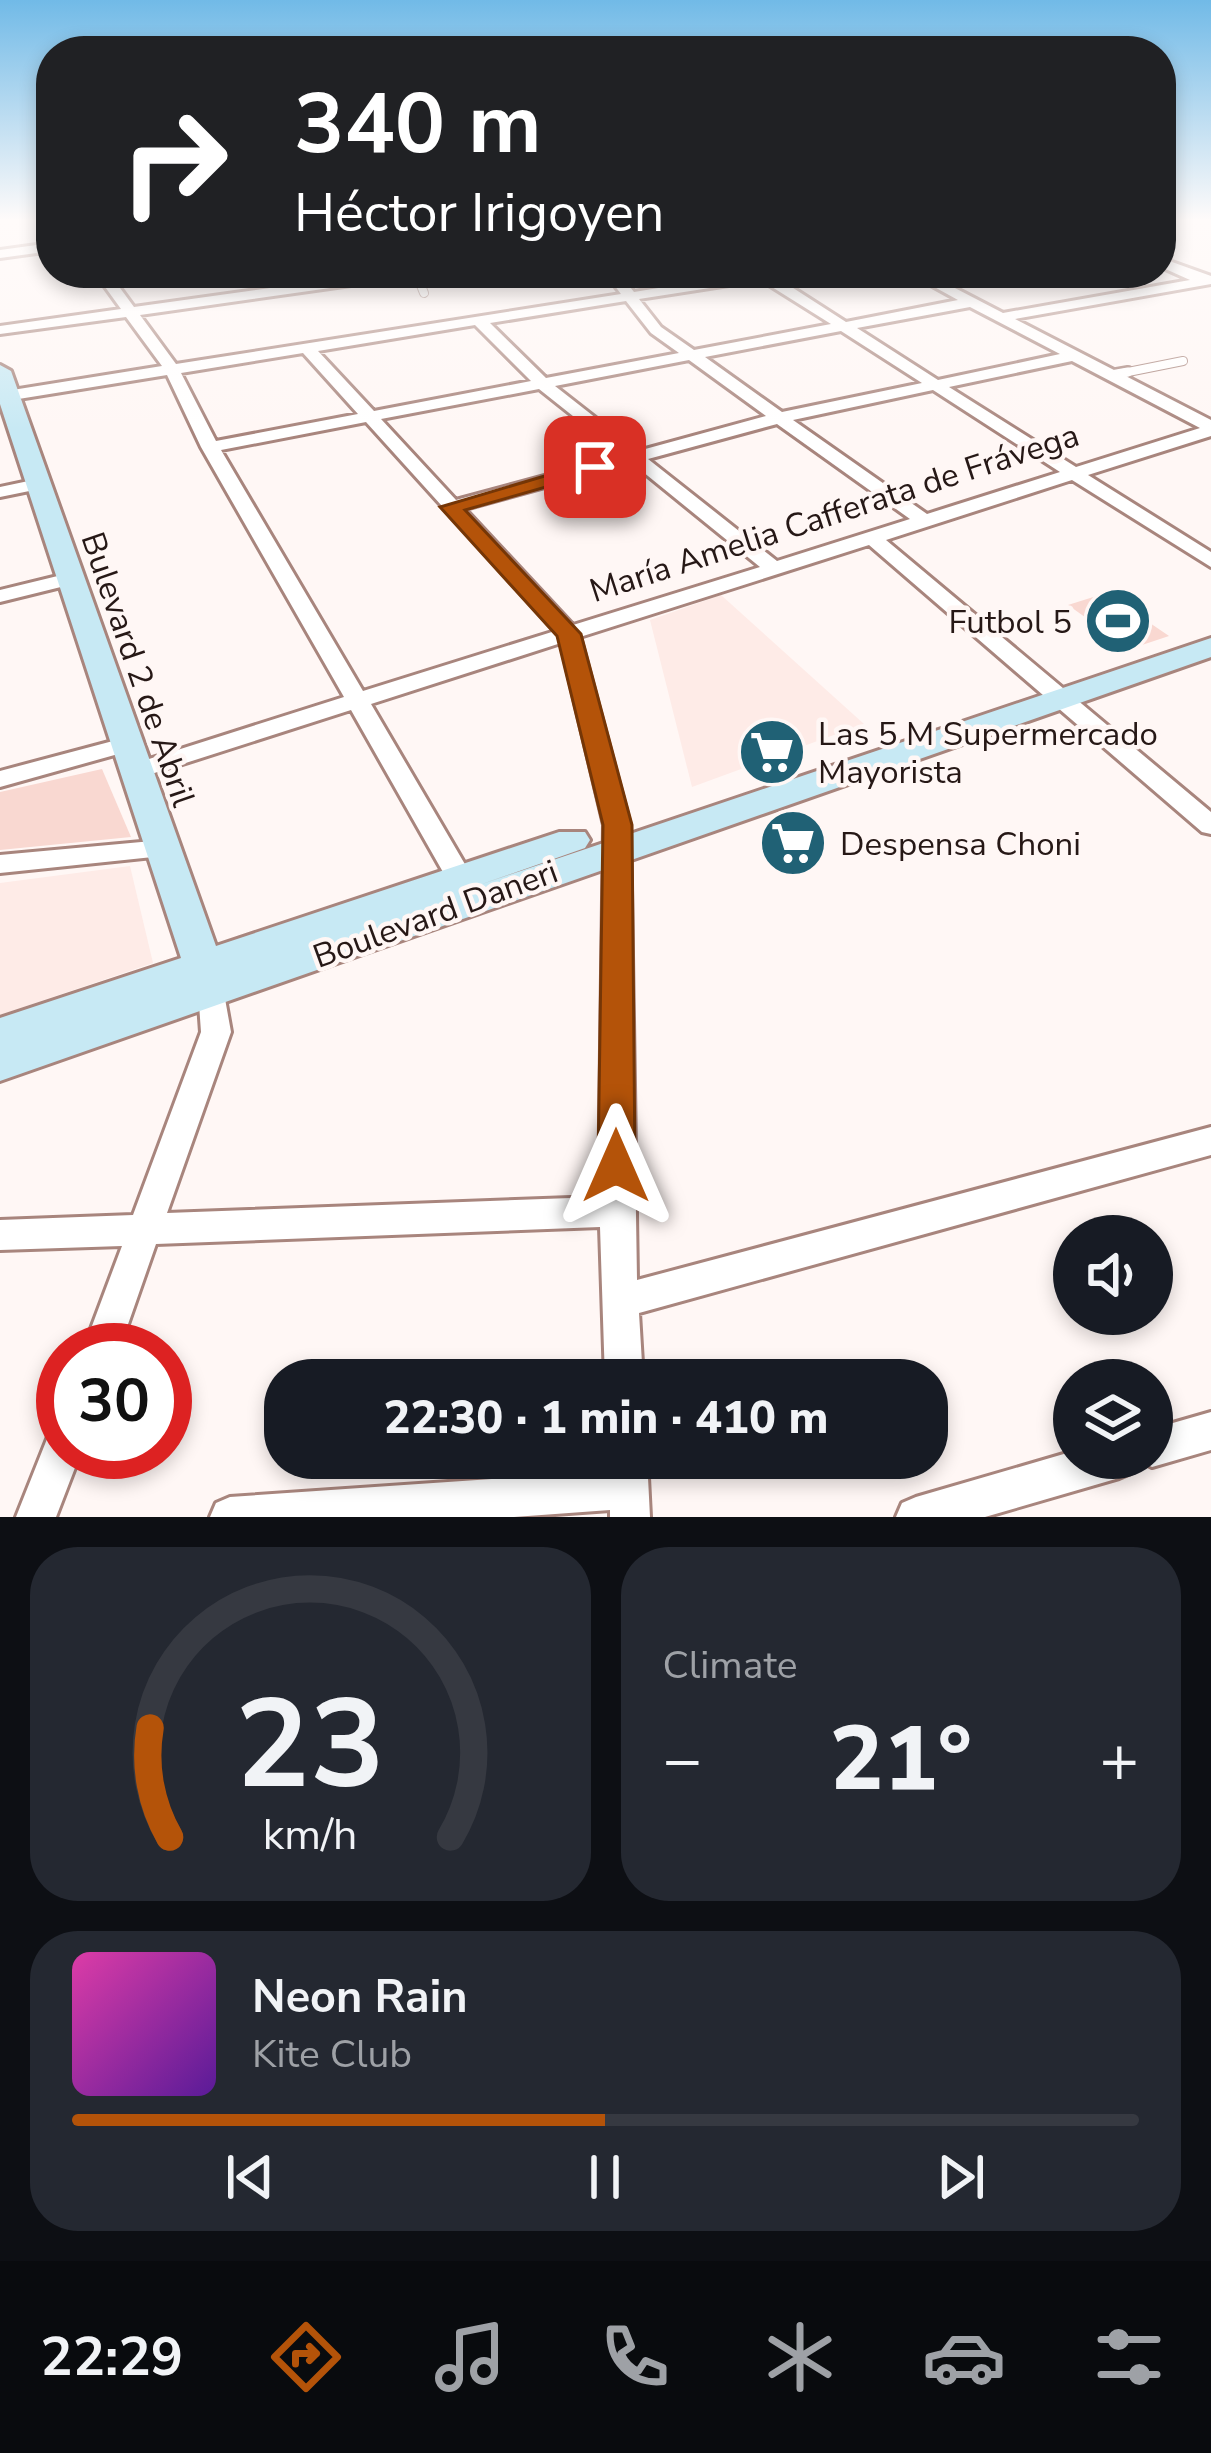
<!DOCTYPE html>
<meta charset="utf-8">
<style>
body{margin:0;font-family:"Nunito Sans",sans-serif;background:#242831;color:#f1f3f6;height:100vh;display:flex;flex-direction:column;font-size:45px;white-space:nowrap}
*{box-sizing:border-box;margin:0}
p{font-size:39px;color:#9ea1a6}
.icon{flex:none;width:66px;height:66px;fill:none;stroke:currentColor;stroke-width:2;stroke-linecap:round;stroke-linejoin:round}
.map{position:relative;height:1517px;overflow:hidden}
.drawer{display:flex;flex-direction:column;gap:30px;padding:30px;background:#0d0f14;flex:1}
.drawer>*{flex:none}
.guide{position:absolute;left:36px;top:36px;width:1140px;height:252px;border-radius:48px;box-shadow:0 6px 18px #0003;background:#202124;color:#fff;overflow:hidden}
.tools{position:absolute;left:1053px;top:1215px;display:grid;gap:24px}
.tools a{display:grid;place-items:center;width:120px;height:120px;border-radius:50%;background:#171b24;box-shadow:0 6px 18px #0003;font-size:60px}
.speed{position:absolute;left:36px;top:1323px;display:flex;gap:24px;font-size:60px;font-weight:700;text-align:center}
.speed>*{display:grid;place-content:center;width:156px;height:156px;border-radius:50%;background:#171b24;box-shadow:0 6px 18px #0003;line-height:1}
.speed .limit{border:18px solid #d22;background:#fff;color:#111}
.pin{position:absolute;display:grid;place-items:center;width:102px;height:102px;color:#fff;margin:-51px;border-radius:24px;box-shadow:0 6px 18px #0006}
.me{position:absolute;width:132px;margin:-66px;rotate:0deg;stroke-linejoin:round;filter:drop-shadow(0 0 9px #0008)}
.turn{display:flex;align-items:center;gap:42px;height:252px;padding:0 60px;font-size:54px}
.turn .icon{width:156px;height:156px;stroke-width:2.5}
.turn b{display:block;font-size:84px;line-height:102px}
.big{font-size:90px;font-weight:800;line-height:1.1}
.drawer .tile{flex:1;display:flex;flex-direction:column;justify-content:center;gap:18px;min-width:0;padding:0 42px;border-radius:48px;background:#242831}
.drawer .dial{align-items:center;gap:0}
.dial svg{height:312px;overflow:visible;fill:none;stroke:#363941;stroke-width:7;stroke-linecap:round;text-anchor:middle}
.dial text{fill:#f1f3f6;stroke:none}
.song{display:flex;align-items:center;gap:36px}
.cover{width:144px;height:144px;border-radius:18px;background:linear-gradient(135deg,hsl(320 70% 55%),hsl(270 70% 35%))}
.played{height:12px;border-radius:6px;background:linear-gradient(90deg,#b45309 50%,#363941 50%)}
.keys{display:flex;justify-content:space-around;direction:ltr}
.heat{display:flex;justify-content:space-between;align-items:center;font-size:66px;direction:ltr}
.drawer .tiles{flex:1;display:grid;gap:30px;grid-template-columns:1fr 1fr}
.tile:last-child{grid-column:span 2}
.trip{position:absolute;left:264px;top:1359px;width:684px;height:120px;border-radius:48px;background:#171b24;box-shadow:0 6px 18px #0003;font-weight:800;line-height:120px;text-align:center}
.tab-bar{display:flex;height:192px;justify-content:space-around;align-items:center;background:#090b0e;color:#9ea1a6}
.tab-bar .icon{width:84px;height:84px}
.tab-bar .selected{color:#b45309}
.tab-bar b{font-size:54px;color:#f1f3f6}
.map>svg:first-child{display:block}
</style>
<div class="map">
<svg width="1211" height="1517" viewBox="0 0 1211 1517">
<rect width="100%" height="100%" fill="#fff7f5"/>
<!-- built -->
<g fill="#feebe7">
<polygon points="721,595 864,724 692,787 650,620"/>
<polygon points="130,866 153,963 0,1015 0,883"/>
</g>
<!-- green -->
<g fill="#f9d8d1">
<polygon points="1106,593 1169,636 1130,649 1068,605"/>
<polygon points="102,769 131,837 0,850 0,792"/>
</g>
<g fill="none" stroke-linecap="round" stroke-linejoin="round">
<!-- lane-far1 casing -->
<g stroke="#a8857d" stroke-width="10">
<g id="lane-far1">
<polyline points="416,273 424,293"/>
<polyline points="1113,375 1183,361"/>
</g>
</g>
<!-- lane casing -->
<g stroke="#a8857d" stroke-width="14">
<polyline id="lane" points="1111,375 1128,372"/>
</g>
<!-- street casing -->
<g stroke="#a8857d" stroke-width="6">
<g id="street">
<polygon points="51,243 51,251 0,258 0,250"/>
<path d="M1161 258 1211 276V284L1015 319 1211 420V436L1088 475 1211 552V567L1072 480 886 540 1211 812V834L1202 832 869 545 580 637 630 825 637 1280 1211 1127V1155L639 1313 643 1380H605L600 1227 156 1244 119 1350H83L122 1246 0 1250V1220L133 1215 201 1032 198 990 202 982 212 979 222 982 231 1032 167 1213 599 1197 604 825 561 643 371 704 483 895 480 902H460L351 710 145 776H127L124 771 127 766 344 697 201 447 167 375 0 402V392L162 366 126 317 0 334V326L121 309 95 273H109L134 307 379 273H415L408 277 140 315 176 364 621 294 605 273H619L634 292 750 273H783L776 277 846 322 958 300 909 273H926L1003 313 1190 280 1161 267ZM761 280 831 324 694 350 661 327 639 299ZM626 301 651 333 679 353 546 378 490 323ZM970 307 1060 354 938 380 857 328ZM475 325 531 381 374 411 318 351ZM841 331 922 383 782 412 705 357ZM303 353 358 414 216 441 181 373ZM689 360 766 416 638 451 555 386ZM1072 361 1200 428 1076 467 949 387ZM539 389 622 455 456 500 381 419ZM933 390 1060 472 927 514 793 420ZM366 422 555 631 363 691 221 450ZM777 424 910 519 777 561 648 459ZM632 463 760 567 573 625 465 509Z"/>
<polygon points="38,479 44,480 44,488 0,497 0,487"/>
<polygon points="70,573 80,579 77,583 0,602 0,590"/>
<polygon points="128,737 140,744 136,749 0,787 0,771"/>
<polygon points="163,840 172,843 176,849 172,855 0,873 0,855"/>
<polygon points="1211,1412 1211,1450 1152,1467 1138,1460 1133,1472 1119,1478 985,1517 896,1517 902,1503 916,1497 1074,1451 1074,1458 1152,1458 1152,1429"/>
<polygon points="63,1429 63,1452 81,1452 56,1517 16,1517 49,1434"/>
<polygon points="607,1458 647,1458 650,1517 610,1517 610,1510 514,1517 210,1517 216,1503 230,1497 608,1471"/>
</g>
</g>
<!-- secondary casing -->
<g stroke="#a8857d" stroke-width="6">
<polygon id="secondary" points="0,365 11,371 216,946 559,832 585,832 590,840 585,848 479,885 1211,638 1211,657 0,1081 0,1018 181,958 0,404"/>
</g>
<!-- lane-far1 -->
<use href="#lane-far1" stroke="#fff" stroke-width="8"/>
<!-- lane -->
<use href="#lane" stroke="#fff" stroke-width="9"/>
<!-- street -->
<use href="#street" fill="#fff" fill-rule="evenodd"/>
<!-- secondary -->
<use href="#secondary" fill="#c7e9f4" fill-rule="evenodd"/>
</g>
<!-- sky -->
<linearGradient id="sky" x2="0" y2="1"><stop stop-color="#71bae7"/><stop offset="0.51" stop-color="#fffbfa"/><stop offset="1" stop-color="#fffbfa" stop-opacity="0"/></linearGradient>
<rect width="1211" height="432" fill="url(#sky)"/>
<!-- route -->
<polygon fill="#b45309" stroke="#753606" stroke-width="3" points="595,461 602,463 602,471 465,510 581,634 632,825 635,1166 629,1177 616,1182 603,1177 598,1166 603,825 557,636 440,507"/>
<!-- icons -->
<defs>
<g id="stadium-disc" transform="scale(3.45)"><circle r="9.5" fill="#206175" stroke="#fff7f5"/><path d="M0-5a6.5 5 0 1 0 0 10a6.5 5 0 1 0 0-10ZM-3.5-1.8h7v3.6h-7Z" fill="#fff"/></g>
<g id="supermarket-disc" transform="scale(3.45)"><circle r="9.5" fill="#206175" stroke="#fff7f5"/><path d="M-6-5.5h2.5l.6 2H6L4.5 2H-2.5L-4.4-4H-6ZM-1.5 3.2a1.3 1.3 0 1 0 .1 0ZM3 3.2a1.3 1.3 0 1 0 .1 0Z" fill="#fff"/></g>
</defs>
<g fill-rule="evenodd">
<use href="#stadium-disc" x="1118" y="621"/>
<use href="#supermarket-disc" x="772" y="752"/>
<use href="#supermarket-disc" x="793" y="843"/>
</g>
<g text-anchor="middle" stroke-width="9" stroke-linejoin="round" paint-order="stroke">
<!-- street labels -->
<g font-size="33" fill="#261816" stroke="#fff7f5">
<text transform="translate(834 512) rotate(-18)" y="12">María Amelia Cafferata de Frávega</text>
<text transform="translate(139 669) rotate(71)" y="12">Bulevard 2 de Abril</text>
<text transform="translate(435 913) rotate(-20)" y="12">Boulevard Daneri</text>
</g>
<!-- poi labels -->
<g font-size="33" fill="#261816" stroke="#fff7f5" text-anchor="start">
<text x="1072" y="633" text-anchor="end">Futbol 5</text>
<text x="818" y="745">Las 5 M Supermercado<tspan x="818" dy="38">Mayorista</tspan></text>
<text x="840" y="855">Despensa Choni</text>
</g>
</g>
</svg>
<div class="tools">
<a><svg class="icon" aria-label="sound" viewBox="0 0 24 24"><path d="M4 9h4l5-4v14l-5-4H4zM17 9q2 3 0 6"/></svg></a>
<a><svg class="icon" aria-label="layers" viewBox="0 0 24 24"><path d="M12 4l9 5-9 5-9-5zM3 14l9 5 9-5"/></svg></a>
</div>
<div class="speed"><div class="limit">30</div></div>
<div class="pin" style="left:595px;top:467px;background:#d93025"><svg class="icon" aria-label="arrive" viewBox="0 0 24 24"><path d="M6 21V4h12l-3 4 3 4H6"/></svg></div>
<svg class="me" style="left:616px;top:1166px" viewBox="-20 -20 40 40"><path d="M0-17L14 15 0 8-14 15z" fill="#b45309" stroke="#fff" stroke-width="4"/></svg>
<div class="trip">22:30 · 1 min · 410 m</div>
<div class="guide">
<div class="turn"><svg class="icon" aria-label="right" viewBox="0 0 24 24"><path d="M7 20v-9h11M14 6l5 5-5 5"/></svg><div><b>340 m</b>Héctor Irigoyen</div></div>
</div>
</div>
<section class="drawer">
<div class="tiles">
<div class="tile dial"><svg viewBox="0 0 100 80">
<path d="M14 69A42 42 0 1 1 86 69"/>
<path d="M14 69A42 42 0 0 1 9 41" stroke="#b45309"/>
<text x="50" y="56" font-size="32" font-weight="700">23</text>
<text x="50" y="72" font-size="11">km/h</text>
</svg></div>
<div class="tile"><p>Climate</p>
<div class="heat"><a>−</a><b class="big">21°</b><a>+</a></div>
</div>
<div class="tile">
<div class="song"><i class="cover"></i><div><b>Neon Rain</b><p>Kite Club</p></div></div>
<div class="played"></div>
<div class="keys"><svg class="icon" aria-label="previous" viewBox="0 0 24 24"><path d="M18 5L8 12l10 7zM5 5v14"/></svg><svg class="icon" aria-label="pause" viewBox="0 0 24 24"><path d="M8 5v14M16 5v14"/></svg><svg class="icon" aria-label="next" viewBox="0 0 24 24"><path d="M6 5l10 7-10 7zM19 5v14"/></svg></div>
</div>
</div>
</section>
<nav class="tab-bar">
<b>22:29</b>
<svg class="icon selected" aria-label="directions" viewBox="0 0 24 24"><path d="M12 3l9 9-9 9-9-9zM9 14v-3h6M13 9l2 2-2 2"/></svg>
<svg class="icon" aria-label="music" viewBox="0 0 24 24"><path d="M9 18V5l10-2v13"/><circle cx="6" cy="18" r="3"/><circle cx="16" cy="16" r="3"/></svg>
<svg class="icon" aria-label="phone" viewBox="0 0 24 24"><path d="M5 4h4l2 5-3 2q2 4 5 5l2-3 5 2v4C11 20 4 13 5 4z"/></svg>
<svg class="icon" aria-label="climate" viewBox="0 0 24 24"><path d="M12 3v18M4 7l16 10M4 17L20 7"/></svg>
<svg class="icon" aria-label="car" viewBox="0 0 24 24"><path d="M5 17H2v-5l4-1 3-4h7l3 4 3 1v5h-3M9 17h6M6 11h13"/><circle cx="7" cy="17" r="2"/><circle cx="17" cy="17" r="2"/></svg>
<svg class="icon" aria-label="filters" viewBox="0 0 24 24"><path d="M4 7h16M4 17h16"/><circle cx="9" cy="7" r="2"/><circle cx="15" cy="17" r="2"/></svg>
</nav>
